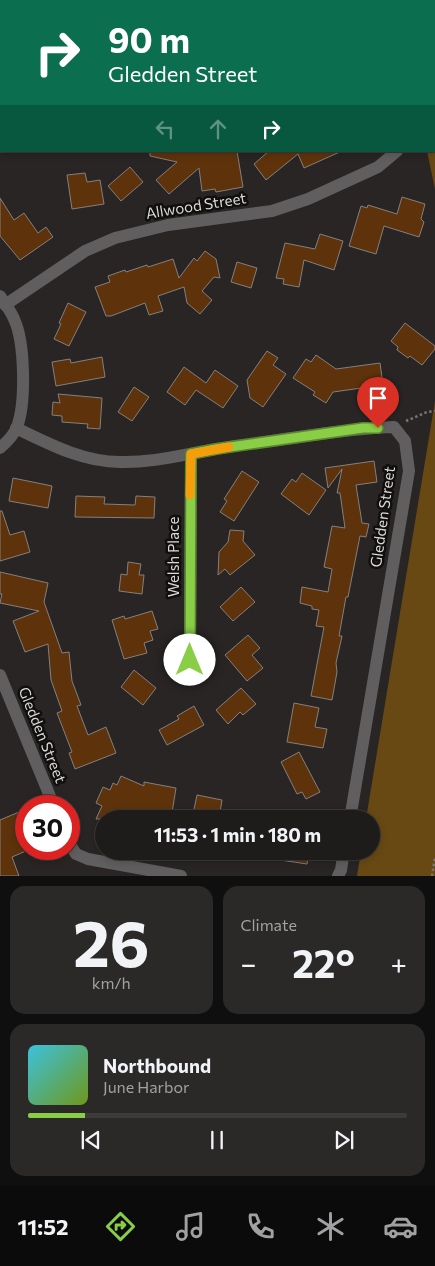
<!DOCTYPE html>
<meta charset="utf-8">
<style>
body{margin:0;font-family:Commissioner,sans-serif;background:#2b2928;color:#f1f3f6;height:100vh;display:flex;flex-direction:column;font-size:19px;white-space:nowrap}
*{box-sizing:border-box;margin:0}
p{font-size:16px;color:#a1a1a3}
.icon{flex:none;width:28px;height:28px;fill:none;stroke:currentColor;stroke-width:2;stroke-linecap:round;stroke-linejoin:round}
.map{position:relative;height:876px;overflow:hidden}
.panel{display:flex;flex-direction:column;gap:10px;padding:10px;background:#100f0f;flex:1}
.panel>*{flex:none}
.guide{position:absolute;left:0px;top:0px;width:435px;height:152px;box-shadow:0 2px 8px #0003,0 0 0 1px #3c3a3a;background:#0b6e4f;color:#fff;overflow:hidden}
.speed{position:absolute;left:15px;top:795px;display:flex;gap:10px;font-size:25px;font-weight:700;text-align:center}
.speed>*{display:grid;place-content:center;width:65px;height:65px;border-radius:50%;background:#1e1c1b;box-shadow:0 2px 8px #0003,0 0 0 1px #3c3a3a;line-height:1}
.speed .limit{border:8px solid #d22;background:#fff;color:#111}
.pin{position:absolute;display:grid;place-items:center;width:42px;height:42px;color:#fff;margin:-51px -21px;border-radius:50% 50% 50% 0;rotate:-45deg;box-shadow:0 0 5px #0007}
.pin .icon{rotate:45deg}
.me{position:absolute;width:55px;margin:-28px;rotate:0deg;stroke-linejoin:round;filter:drop-shadow(0 0 4px #0008)}
.turn{display:flex;align-items:center;gap:18px;height:105px;padding:0 25px;font-size:22px}
.turn .icon{width:65px;height:65px;stroke-width:2.5}
.turn b{display:block;font-size:35px;line-height:42px}
.lanes{display:flex;align-items:center;height:48px;padding:0 25px;background:#0003;justify-content:center;gap:25px;direction:ltr}
.lanes .off{opacity:.35}
.big{font-size:38px;font-weight:700;line-height:1.1}
.panel .card{flex:1;display:flex;flex-direction:column;justify-content:center;gap:8px;min-width:0;padding:0 18px;border-radius:15px;background:#2b2928}
.panel .dial{align-items:center;gap:0}
.dial b{font-size:65px;line-height:1}
.song{display:flex;align-items:center;gap:15px}
.cover{width:60px;height:60px;border-radius:8px;background:linear-gradient(135deg,hsl(190 70% 55%),hsl(80 70% 35%))}
.played{height:5px;border-radius:2px;background:linear-gradient(90deg,#8ace47 15%,#3c3a3a 15%)}
.keys{display:flex;justify-content:space-around;direction:ltr}
.heat{display:flex;justify-content:space-between;align-items:center;font-size:28px;direction:ltr}
.panel .tiles{flex:1;display:grid;gap:10px;grid-template-columns:1fr 1fr}
.card:last-child{grid-column:span 2}
.trip{position:absolute;left:95px;top:810px;width:285px;height:50px;border-radius:25px;background:#1e1c1b;box-shadow:0 2px 8px #0003,0 0 0 1px #3c3a3a;font-weight:700;line-height:50px;text-align:center}
.tab-bar{display:flex;height:80px;justify-content:space-around;align-items:center;background:#0c0b0b;color:#a1a1a3}
.tab-bar .icon{width:35px;height:35px}
.tab-bar .active{color:#8ace47}
.tab-bar b{font-size:22px;color:#f1f3f6}
.map>svg:first-child{display:block}
</style>
<div class="map">
<svg width="435" height="876" viewBox="0 0 435 876">
<rect width="100%" height="100%" fill="#282524"/>
<!-- forest -->
<g fill="#684913">
<polygon points="397,0 435,0 435,189 427,151 434,151 434,1"/>
<polygon points="435,401 435,876 357,876 361,851 371,851 371,819 366,819"/>
</g>
<!-- building -->
<g fill="#5e330b" stroke="#83807e">
<polygon points="150,151 237,151 243,187 216,192 215,189 202,191 199,168 169,194 156,180 177,162 150,156"/>
<polygon points="269,151 342,151 304,168 298,154 266,180 254,164"/>
<polygon points="130,167 143,182 121,201 108,186"/>
<polygon points="85,173 87,182 100,180 104,204 72,209 67,175"/>
<polygon points="402,197 425,204 421,219 424,222 419,237 384,226 376,254 349,246 361,206 367,208 368,205 397,214"/>
<polygon points="0,198 14,220 24,213 38,233 46,227 53,237 20,260 0,236"/>
<polygon points="320,234 343,241 334,270 304,260 299,287 283,284 284,279 276,278 285,243 315,249"/>
<polygon points="205,251 216,259 220,278 214,277 202,291 212,300 200,314 187,303 184,287 158,296 163,311 149,315 145,303 111,316 106,316 95,287 110,282 108,276 125,270 126,272 147,265 148,267 173,259 179,278 194,258 197,261"/>
<polygon points="237,262 257,268 251,288 231,282"/>
<polygon points="68,303 86,312 69,346 54,339 61,324 59,323"/>
<polygon points="405,323 435,346 435,349 422,365 410,356 408,358 397,350 398,347 391,341"/>
<polygon points="267,351 278,358 273,365 286,374 263,407 250,398 247,380"/>
<polygon points="316,355 336,369 380,363 383,385 333,392 326,403 313,395 315,392 293,378 306,359 311,362"/>
<polygon points="102,357 105,377 56,386 52,362 70,359 71,363"/>
<polygon points="184,367 206,383 215,370 238,386 223,408 196,390 185,405 167,392"/>
<polygon points="134,387 149,397 132,421 118,412"/>
<polygon points="58,394 102,398 100,429 87,428 88,424 62,422 62,416 52,415 53,402 60,403"/>
<polygon points="374,461 377,482 356,485 362,523 369,524 366,537 360,536 348,597 346,597 339,636 342,636 336,663 337,672 332,700 311,696 324,627 316,626 319,610 312,609 312,606 300,603 302,587 328,592 332,569 324,567 332,526 345,528 340,493 337,493 342,469 328,488 325,468"/>
<polygon points="242,471 259,482 234,521 220,512 227,501 224,499"/>
<polygon points="302,473 326,490 309,515 281,494 292,479 296,482"/>
<polygon points="13,478 52,486 48,508 9,501"/>
<polygon points="76,496 105,497 104,504 135,505 136,496 155,497 154,518 75,517"/>
<polygon points="0,511 2,511 10,535 24,531 30,552 0,561"/>
<polygon points="230,530 244,531 243,541 255,555 230,575 225,569 218,575 219,552 228,542"/>
<polygon points="128,562 141,564 139,575 144,575 142,594 119,591 121,574 127,575"/>
<polygon points="0,572 48,583 44,602 62,653 69,652 72,681 81,705 77,706 88,735 106,727 116,753 75,769 69,753 72,752 57,713 62,711 51,680 48,644 25,652 13,621 39,611 0,603 2,594 0,594"/>
<polygon points="241,587 255,602 233,621 220,607"/>
<polygon points="152,611 158,629 150,631 153,640 144,643 147,653 124,659 112,620 124,616 125,619"/>
<polygon points="248,635 260,648 252,655 263,668 247,681 225,655"/>
<polygon points="134,670 156,688 143,705 121,687"/>
<polygon points="241,688 256,704 243,715 240,712 228,724 216,710"/>
<polygon points="294,703 319,708 315,727 327,729 323,748 287,742"/>
<polygon points="194,706 204,725 167,745 159,730 179,719 177,716"/>
<polygon points="299,752 320,792 306,799 302,792 297,794 281,762"/>
<polygon points="121,776 144,786 144,782 176,788 171,819 96,819 102,806 96,803 103,787 110,790 113,783 117,785"/>
<polygon points="197,795 222,800 219,819 192,819"/>
<polygon points="19,812 26,830 26,851 12,857 19,876 0,876 0,820"/>
<polygon points="268,851 309,851 307,864 267,858"/>
</g>
<g fill="none" stroke-linecap="round" stroke-linejoin="round">
<!-- path -->
<g stroke="#787574" stroke-width="2.5" stroke-dasharray="2.5 2.5" stroke-linecap="butt">
<polyline points="433,1 433,0"/>
<polyline points="434,45 435,52"/>
<polyline points="434,127 435,126"/>
<polyline points="406,421 427,412 435,411"/>
<polyline points="432,876 435,857"/>
</g>
<!-- street -->
<g stroke="#605e5e" stroke-width="12">
<polyline points="385,0 385,1"/>
<polyline points="265,1 268,0"/>
<polyline points="0,71 1,70"/>
<path d="M0 296C5 304 11 311 14 319 25 342 26 403 17 427 14 434 6 443 0 448"/>
<polyline points="5,305 85,251 115,238 168,225 272,211 308,199 378,167 397,151"/>
<path d="M16 428C49 444 83 462 120 462 153 463 185 454 217 449 242 444 267 442 292 438 326 433 359 428 394 427L405 441 409 471 350 819"/>
<polyline points="190,660 191,455"/>
<polyline points="0,675 54,806"/>
<polyline points="69,843 76,854 88,859 181,876"/>
<polyline points="338,876 341,870 344,851"/>
</g>
</g>
<g fill="none" stroke-linecap="round" stroke-linejoin="round">
<!-- route casing -->
<g stroke="#5a862e" stroke-width="12">
<polyline id="route" points="190,660 191,454 216,449 363,428 378,428"/>
</g>
<!-- route -->
<use href="#route" stroke="#8ace47" stroke-width="9"/>
<!-- slow -->
<polyline stroke="#f59e0b" stroke-width="9" points="190,495 191,454 229,447"/>
</g>
<g text-anchor="middle" stroke-width="5" stroke-linejoin="round" paint-order="stroke">
<!-- street labels -->
<g font-size="15" fill="#dbd9d8" stroke="#100f0e">
<text transform="translate(196 206) rotate(-9)" y="5">Allwood Street</text>
<text transform="translate(383 517) rotate(-82)" y="5">Gledden Street</text>
<text transform="translate(174 557) rotate(-90)" y="5">Welsh Place</text>
<text transform="translate(42 735) rotate(68)" y="5">Gledden Street</text>
</g>
</g>
</svg>
<div class="speed"><div class="limit">30</div></div>
<div class="pin" style="left:378px;top:428px;background:#d93025"><svg class="icon" aria-label="arrive" viewBox="0 0 24 24"><path d="M6 21V4h12l-3 4 3 4H6"/></svg></div>
<svg class="me" style="left:190px;top:660px" viewBox="-20 -20 40 40"><circle r="19" fill="#fff"/><path d="M0-13L10 11 0 6-10 11z" fill="#8ace47"/></svg>
<div class="trip">11:53 · 1 min · 180 m</div>
<div class="guide">
<div class="turn"><svg class="icon" aria-label="right" viewBox="0 0 24 24"><path d="M7 20v-9h11M14 6l5 5-5 5"/></svg><div><b>90 m</b>Gledden Street</div></div>
<div class="lanes"><svg class="icon off" aria-label="left" viewBox="0 0 24 24"><path d="M17 20v-9H6M10 6l-5 5 5 5"/></svg><svg class="icon off" aria-label="ahead" viewBox="0 0 24 24"><path d="M12 20V5M6 11l6-6 6 6"/></svg><svg class="icon" aria-label="right" viewBox="0 0 24 24"><path d="M7 20v-9h11M14 6l5 5-5 5"/></svg></div>
</div>
</div>
<section class="panel">
<div class="tiles">
<div class="card dial"><b>26</b><p>km/h</p></div>
<div class="card"><p>Climate</p>
<div class="heat"><a>−</a><b class="big">22°</b><a>+</a></div>
</div>
<div class="card">
<div class="song"><i class="cover"></i><div><b>Northbound</b><p>June Harbor</p></div></div>
<div class="played"></div>
<div class="keys"><svg class="icon" aria-label="previous" viewBox="0 0 24 24"><path d="M18 5L8 12l10 7zM5 5v14"/></svg><svg class="icon" aria-label="pause" viewBox="0 0 24 24"><path d="M8 5v14M16 5v14"/></svg><svg class="icon" aria-label="next" viewBox="0 0 24 24"><path d="M6 5l10 7-10 7zM19 5v14"/></svg></div>
</div>
</div>
</section>
<nav class="tab-bar">
<b>11:52</b>
<svg class="icon active" aria-label="directions" viewBox="0 0 24 24"><path d="M12 3l9 9-9 9-9-9zM9 14v-3h6M13 9l2 2-2 2"/></svg>
<svg class="icon" aria-label="music" viewBox="0 0 24 24"><path d="M9 18V5l10-2v13"/><circle cx="6" cy="18" r="3"/><circle cx="16" cy="16" r="3"/></svg>
<svg class="icon" aria-label="phone" viewBox="0 0 24 24"><path d="M5 4h4l2 5-3 2q2 4 5 5l2-3 5 2v4C11 20 4 13 5 4z"/></svg>
<svg class="icon" aria-label="climate" viewBox="0 0 24 24"><path d="M12 3v18M4 7l16 10M4 17L20 7"/></svg>
<svg class="icon" aria-label="car" viewBox="0 0 24 24"><path d="M5 17H2v-5l4-1 3-4h7l3 4 3 1v5h-3M9 17h6M6 11h13"/><circle cx="7" cy="17" r="2"/><circle cx="17" cy="17" r="2"/></svg>
</nav>
